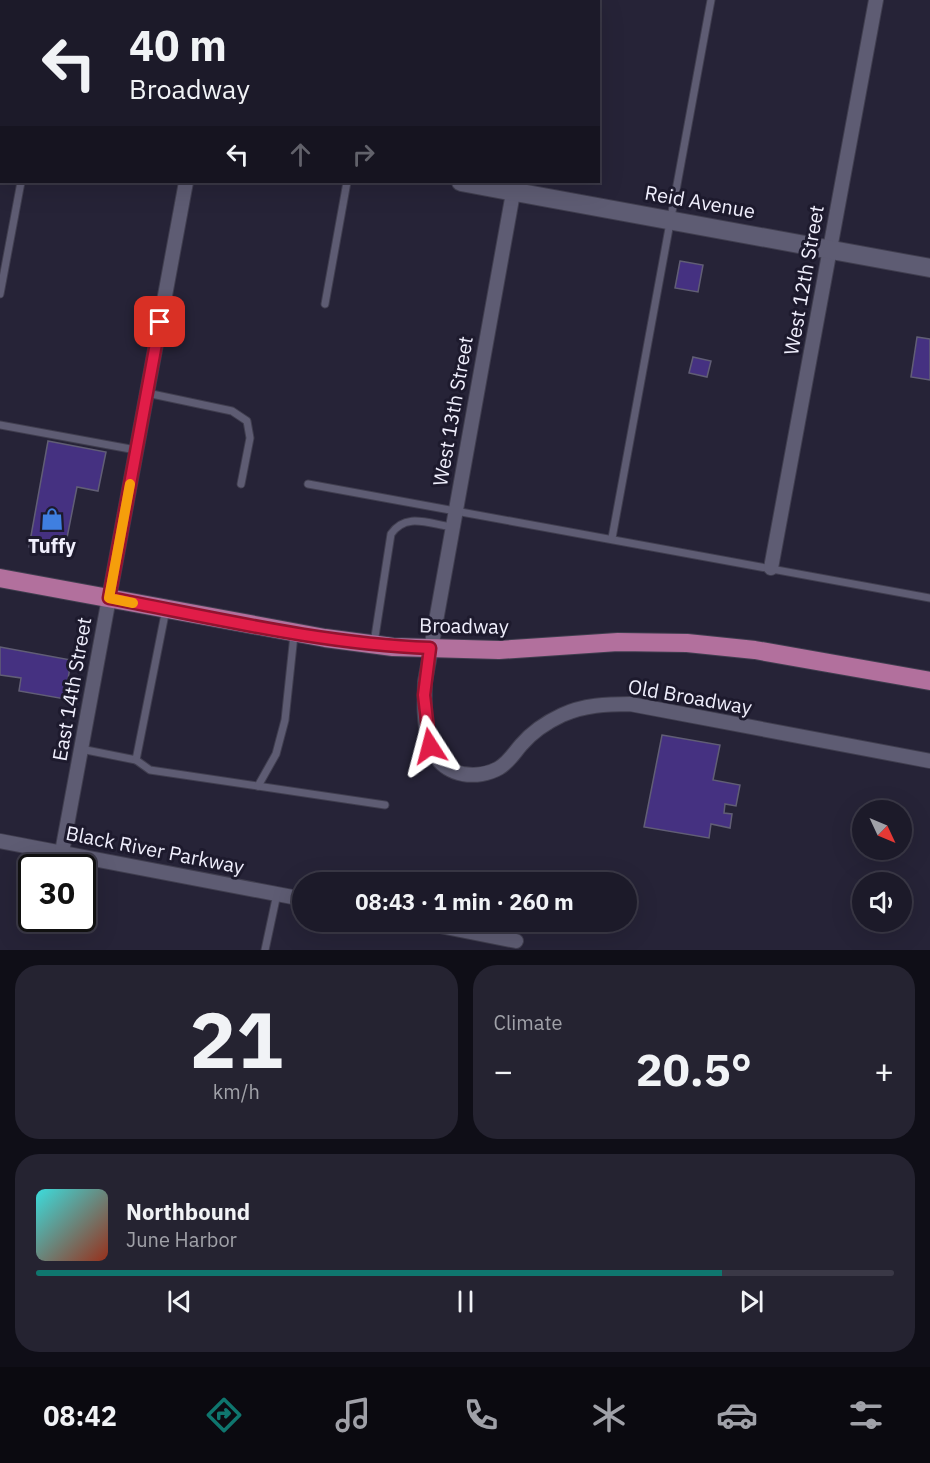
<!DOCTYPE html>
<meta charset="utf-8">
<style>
body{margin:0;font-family:"IBM Plex Sans",sans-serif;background:#252331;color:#f1f3f6;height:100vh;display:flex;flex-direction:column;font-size:22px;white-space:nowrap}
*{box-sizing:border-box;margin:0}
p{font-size:20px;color:#a0a1a8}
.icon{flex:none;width:33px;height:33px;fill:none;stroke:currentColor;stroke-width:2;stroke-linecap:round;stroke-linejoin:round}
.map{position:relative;height:950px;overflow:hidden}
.sheet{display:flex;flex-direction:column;gap:15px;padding:15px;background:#0f0e17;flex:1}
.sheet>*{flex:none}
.banner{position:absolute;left:0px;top:0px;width:600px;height:183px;box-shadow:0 6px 24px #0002,0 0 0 2px #3a3846;background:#1c1a29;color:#f1f3f6;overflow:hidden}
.needle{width:39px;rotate:134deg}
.controls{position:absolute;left:852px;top:800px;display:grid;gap:12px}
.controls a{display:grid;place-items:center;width:60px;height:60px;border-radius:50%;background:#1c1a29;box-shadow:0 6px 24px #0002,0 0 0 2px #3a3846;font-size:30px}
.speed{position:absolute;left:18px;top:854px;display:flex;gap:12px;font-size:30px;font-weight:700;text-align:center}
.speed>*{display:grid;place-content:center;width:78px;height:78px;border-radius:50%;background:#1c1a29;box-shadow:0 6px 24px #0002,0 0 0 2px #3a3846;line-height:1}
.speed .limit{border:3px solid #111;border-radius:9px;background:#fff;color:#111}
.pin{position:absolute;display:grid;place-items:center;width:51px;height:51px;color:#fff;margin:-26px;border-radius:12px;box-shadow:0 3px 9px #0006}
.me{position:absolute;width:66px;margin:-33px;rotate:351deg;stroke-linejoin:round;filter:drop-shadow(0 0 4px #0008)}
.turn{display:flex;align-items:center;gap:21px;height:126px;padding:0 30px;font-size:27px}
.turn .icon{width:78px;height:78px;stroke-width:2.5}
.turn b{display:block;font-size:42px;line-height:51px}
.lanes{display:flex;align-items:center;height:57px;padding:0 30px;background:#0003;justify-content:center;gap:30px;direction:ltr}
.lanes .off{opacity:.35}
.big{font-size:45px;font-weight:700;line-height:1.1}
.sheet .card{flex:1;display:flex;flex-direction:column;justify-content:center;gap:9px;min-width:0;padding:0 21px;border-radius:24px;background:#252331}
.sheet .dial{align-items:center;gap:0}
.dial b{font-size:78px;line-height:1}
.song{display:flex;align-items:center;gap:18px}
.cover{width:72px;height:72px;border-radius:9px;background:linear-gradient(135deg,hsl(180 70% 55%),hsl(10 70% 35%))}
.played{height:6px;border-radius:3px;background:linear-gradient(90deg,#0f766e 80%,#3a3846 80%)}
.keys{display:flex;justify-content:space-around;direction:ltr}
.heat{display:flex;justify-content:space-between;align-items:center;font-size:33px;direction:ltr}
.sheet .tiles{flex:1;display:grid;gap:15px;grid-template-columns:1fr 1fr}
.card:last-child{grid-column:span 2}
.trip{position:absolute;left:292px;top:872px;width:345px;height:60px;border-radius:30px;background:#1c1a29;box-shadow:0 6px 24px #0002,0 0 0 2px #3a3846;font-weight:700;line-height:60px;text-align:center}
.tabs{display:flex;height:96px;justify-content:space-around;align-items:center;background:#0b0a10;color:#a0a1a8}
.tabs .icon{width:42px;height:42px}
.tabs .active{color:#0f766e}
.tabs b{font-size:27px;color:#f1f3f6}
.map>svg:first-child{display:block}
</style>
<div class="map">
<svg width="930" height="950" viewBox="0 0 930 950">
<rect width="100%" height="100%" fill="#262337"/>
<!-- building -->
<g fill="#453181" stroke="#615e75" stroke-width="1.5">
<polygon points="680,261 703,265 698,292 675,288"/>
<polygon points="917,337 930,339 930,380 911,377"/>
<polygon points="693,357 711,361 707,377 689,373"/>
<polygon points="48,441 106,452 98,491 77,487 64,553 29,547"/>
<polygon points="0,647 71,660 65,699 19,691 21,678 0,675"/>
<polygon points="662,735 720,745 713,780 740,785 736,806 725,804 724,813 732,814 730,828 711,824 709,838 644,827"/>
</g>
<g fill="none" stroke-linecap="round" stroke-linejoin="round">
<!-- lane casing -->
<g stroke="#403e4f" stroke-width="9">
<g id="lane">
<polyline points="54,2 54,0"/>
<polyline points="380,2 380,0"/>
<polyline points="0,294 21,182"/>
<polyline points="325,304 347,182"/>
<polyline points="147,393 232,411 247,421 250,438 241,484"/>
<polyline points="0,425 136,450"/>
<polyline points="308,484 930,598"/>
<polyline points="612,538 711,0"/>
<path d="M374 643 391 534C406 512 429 524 452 527"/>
<polyline points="81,749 136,760 166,609"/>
<polyline points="136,760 150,770 385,805"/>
<polyline points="258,786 276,754 285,720 294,635"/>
<polyline points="265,950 277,894"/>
</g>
</g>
<!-- street casing -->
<g stroke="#403e4f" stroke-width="16">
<g id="street">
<polyline points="219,2 219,0"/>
<polyline points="548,2 548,0"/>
<path d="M515 182 425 682C424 715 421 766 463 774 475 776 489 774 499 768 509 762 514 753 521 745 532 732 547 722 562 715 584 705 607 704 630 704L930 761"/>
<polyline points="771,568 876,0"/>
<polyline points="0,841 303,899"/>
<polyline points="62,852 186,182"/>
<polyline points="415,921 516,941"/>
</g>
</g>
<!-- secondary casing -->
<g stroke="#403e4f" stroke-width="20">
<g id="secondary">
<polyline points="0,97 2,97"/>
<polyline points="461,182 930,268"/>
</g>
</g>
<!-- primary casing -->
<g stroke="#403e4f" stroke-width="20">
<polyline id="primary" points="0,578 325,638 393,647 499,650 618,642 687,643 755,650 930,681"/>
</g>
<!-- lane -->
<use href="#lane" stroke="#5e5c73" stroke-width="7"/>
<!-- street -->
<use href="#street" stroke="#5e5c73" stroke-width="14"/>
<!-- secondary -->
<use href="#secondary" stroke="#5e5c73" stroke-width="18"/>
<!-- primary -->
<use href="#primary" stroke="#b2709d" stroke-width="18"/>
</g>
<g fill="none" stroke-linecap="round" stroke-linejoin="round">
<!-- route casing -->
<g stroke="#92132f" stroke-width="15">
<path id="route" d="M160 322 109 598C215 618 322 644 430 648L424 695 430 746"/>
</g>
<!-- route -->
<use href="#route" stroke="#e11d48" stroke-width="10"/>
<!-- slow -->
<polyline stroke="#f59e0b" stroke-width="10" points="130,484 109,598 133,603"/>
</g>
<!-- icons -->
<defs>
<g id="shop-bare" transform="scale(1.8)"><path d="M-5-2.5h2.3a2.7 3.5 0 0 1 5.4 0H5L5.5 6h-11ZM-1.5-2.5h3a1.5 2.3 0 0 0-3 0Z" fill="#3f7fe0" stroke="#1d1a2d" stroke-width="2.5" paint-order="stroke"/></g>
</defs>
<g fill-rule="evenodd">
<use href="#shop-bare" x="52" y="519"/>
</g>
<g text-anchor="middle" stroke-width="6" stroke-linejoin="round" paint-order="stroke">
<!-- street labels -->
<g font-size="20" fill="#f0effd" stroke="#1d1a2d">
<text transform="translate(700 202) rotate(10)" y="7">Reid Avenue</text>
<text transform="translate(804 280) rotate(-80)" y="7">West 12th Street</text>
<text transform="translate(453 411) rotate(-80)" y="7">West 13th Street</text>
<text transform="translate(464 626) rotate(1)" y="7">Broadway</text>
<text transform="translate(72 689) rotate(-80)" y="7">East 14th Street</text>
<text transform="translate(690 697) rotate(10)" y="7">Old Broadway</text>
<text transform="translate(155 850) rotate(11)" y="7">Black River Parkway</text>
</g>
<!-- poi labels -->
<g font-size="20" font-weight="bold" fill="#f0effd" stroke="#1d1a2d">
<text x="52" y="553">Tuffy</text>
</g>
</g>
</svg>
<div class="controls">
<a><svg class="needle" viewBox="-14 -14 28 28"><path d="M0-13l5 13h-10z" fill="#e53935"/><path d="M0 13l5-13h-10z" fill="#a0a1a8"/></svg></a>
<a><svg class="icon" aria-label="sound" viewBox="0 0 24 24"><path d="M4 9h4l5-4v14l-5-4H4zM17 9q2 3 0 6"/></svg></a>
</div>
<div class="speed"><div class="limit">30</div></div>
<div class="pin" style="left:160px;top:322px;background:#d93025"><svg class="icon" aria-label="arrive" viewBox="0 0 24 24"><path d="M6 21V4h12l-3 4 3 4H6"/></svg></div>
<svg class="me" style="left:430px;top:746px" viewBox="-20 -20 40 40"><path d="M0-17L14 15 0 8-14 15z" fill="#e11d48" stroke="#fff" stroke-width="4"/></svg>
<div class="trip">08:43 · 1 min · 260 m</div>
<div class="banner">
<div class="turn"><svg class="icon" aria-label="left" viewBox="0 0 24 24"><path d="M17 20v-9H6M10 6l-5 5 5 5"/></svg><div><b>40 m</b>Broadway</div></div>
<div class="lanes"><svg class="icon" aria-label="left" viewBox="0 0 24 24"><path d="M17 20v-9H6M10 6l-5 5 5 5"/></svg><svg class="icon off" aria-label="ahead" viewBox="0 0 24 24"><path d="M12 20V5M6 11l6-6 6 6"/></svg><svg class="icon off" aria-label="right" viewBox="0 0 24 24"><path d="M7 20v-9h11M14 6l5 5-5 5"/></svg></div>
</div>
</div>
<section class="sheet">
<div class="tiles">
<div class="card dial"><b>21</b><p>km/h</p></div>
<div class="card"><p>Climate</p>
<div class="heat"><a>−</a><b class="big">20.5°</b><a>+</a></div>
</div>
<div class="card">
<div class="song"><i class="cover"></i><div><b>Northbound</b><p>June Harbor</p></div></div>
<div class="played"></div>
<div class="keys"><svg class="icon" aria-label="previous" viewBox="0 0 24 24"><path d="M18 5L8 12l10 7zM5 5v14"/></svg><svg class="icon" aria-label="pause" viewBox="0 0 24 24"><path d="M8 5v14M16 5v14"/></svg><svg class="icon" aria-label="next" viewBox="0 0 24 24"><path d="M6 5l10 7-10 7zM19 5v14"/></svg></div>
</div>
</div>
</section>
<nav class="tabs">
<b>08:42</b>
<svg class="icon active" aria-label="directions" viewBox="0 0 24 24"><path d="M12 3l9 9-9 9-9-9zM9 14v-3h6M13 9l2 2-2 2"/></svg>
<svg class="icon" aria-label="music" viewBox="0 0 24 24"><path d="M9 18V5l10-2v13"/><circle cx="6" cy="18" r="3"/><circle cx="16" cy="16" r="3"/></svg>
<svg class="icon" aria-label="phone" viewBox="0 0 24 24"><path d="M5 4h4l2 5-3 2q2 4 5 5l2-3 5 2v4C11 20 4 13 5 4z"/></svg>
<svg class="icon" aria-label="climate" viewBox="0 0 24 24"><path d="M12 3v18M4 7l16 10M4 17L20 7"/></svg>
<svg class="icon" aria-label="car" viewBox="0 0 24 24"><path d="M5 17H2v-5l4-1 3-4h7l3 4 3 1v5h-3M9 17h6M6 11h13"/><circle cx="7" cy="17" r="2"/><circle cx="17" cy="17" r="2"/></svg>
<svg class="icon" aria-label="filters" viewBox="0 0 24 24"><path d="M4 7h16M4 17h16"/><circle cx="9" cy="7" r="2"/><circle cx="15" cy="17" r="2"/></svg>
</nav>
